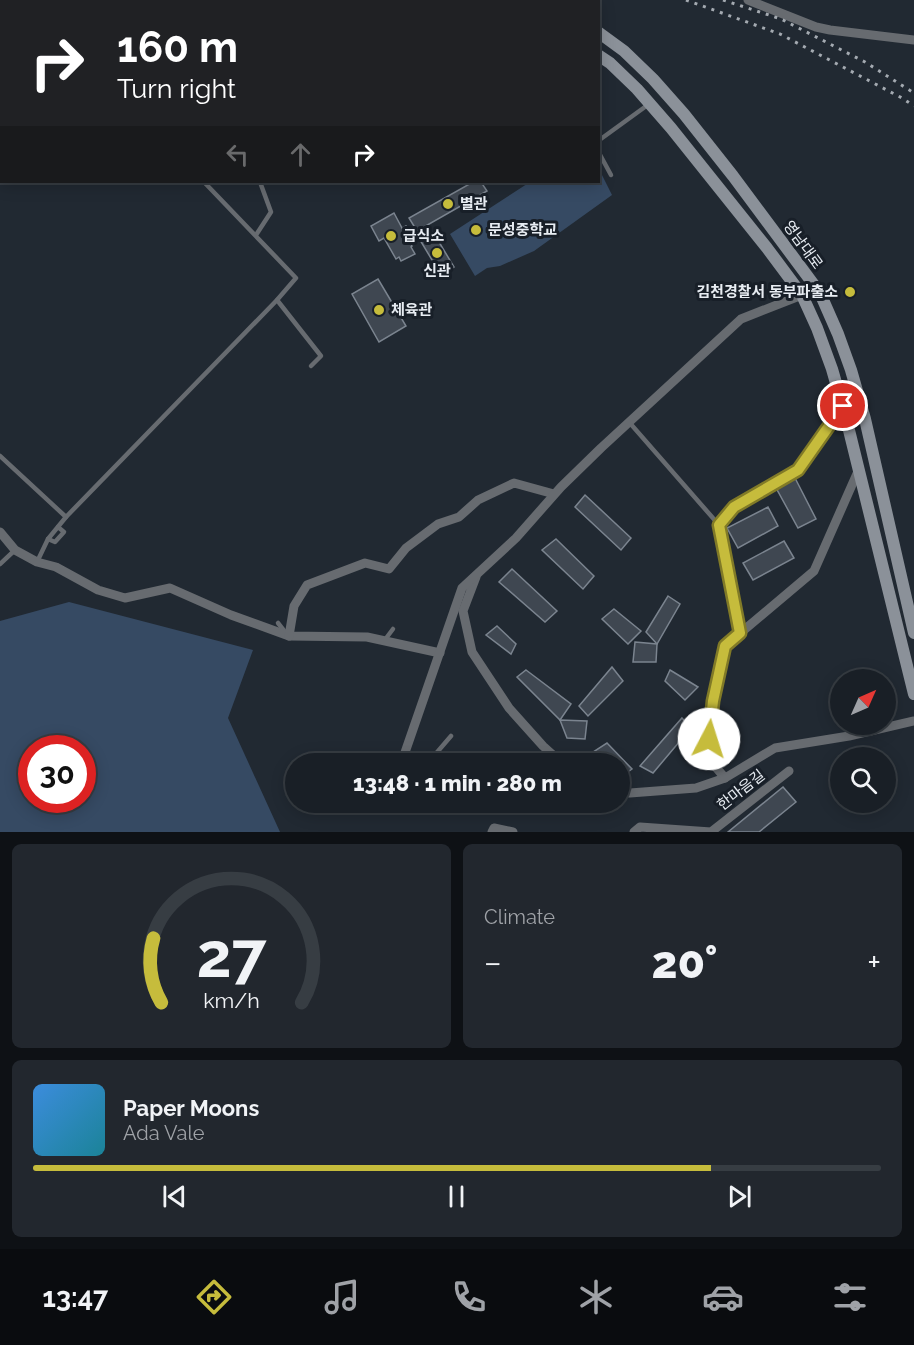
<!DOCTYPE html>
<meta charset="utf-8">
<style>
body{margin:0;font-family:Raleway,"Noto Sans KR",sans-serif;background:#22272e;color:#f1f3f6;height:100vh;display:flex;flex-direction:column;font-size:22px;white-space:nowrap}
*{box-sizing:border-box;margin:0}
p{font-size:20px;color:#9fa2a7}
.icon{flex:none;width:33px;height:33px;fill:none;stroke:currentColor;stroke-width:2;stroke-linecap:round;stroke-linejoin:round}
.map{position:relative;height:832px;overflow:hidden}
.drawer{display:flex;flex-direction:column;gap:12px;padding:12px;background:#0e1115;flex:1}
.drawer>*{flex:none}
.top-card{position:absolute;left:0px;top:0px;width:600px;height:183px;box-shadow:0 3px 15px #0003,0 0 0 2px #373d43;background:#202124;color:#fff;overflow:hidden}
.needle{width:39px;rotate:45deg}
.fabs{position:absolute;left:830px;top:669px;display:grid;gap:12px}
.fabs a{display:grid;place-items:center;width:66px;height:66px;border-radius:50%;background:#191f26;box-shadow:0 3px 15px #0003,0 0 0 2px #373d43;font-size:30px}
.speed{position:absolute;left:18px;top:735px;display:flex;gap:12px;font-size:30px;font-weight:700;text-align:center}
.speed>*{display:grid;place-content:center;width:78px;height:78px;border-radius:50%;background:#191f26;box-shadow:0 3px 15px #0003,0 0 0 2px #373d43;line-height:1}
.speed .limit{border:9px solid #d22;background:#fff;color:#111}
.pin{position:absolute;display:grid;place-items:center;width:51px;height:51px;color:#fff;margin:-26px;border:3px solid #fff;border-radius:50%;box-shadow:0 2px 6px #0007}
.me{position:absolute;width:66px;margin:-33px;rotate:5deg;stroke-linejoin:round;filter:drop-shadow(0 0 4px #0008)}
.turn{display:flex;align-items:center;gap:21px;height:126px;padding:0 18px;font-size:27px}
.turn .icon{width:78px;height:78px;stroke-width:2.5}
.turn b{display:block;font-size:42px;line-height:51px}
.lanes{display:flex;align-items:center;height:57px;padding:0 18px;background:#0003;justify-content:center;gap:30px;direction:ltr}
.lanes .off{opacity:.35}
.big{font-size:45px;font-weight:800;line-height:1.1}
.drawer .tile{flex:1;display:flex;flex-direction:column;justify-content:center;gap:9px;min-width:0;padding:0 21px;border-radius:9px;background:#22272e}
.drawer .dial{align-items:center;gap:0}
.dial svg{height:156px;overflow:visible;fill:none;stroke:#373d43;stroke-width:7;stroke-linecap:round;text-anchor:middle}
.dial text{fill:#f1f3f6;stroke:none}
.song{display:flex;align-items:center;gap:18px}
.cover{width:72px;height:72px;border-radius:9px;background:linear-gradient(135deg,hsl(210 70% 55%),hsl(190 70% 35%))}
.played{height:6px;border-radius:3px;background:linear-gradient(90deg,#c6bc3c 80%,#373d43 80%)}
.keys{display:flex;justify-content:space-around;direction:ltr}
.heat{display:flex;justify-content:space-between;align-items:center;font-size:33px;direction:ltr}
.drawer .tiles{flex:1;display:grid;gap:12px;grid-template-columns:1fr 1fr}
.tile:last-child{grid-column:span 2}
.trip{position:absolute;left:285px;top:753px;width:345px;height:60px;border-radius:30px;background:#191f26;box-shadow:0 3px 15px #0003,0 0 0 2px #373d43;font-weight:800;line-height:60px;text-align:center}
.menu{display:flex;height:96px;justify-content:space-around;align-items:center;background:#0a0c0f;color:#9fa2a7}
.menu .icon{width:42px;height:42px}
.menu .current{color:#c6bc3c}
.menu b{font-size:27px;color:#f1f3f6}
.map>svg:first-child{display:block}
</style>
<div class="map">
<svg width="914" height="832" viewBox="0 0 914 832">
<rect width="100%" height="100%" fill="#212932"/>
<!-- green -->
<g fill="#364a63" fill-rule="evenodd">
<polygon points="599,169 612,195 534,251 500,266 487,268 475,276 450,234 530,182 598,182"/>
<path d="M69 602 253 650 228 718 280 832H0V621ZM32 748H82V800H32Z"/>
</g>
<!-- building -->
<g fill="#3f4751" stroke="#7b848f" stroke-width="1.5">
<polygon points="473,182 481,182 487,191 417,231 409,218"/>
<polygon points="394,213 402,228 406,226 409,231 405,233 412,246 411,247 415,254 401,261 399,257 396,259 384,238 379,241 371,226"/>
<polygon points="433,232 454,267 441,275 420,240"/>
<polygon points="378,279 406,326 379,342 352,294"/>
<polygon points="794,476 816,519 798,528 775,486"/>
<polygon points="585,495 631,538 621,550 575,507"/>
<polygon points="768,507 778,526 738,548 727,528"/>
<polygon points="556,539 594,576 583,589 542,550"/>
<polygon points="784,541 794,558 753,580 743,563"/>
<polygon points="512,569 557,611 545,622 499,582"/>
<polygon points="668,596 680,604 657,644 646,632"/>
<polygon points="614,609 641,631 628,644 602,619"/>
<polygon points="497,626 516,644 511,654 486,635"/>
<polygon points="635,642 657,644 656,662 633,662"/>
<polygon points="612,667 623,681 588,716 579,706"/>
<polygon points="526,670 571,704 560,720 517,677"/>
<polygon points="670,670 698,687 685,700 665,681"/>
<polygon points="682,718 691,728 653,773 640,766"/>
<polygon points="560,720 587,721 585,739 567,738"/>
<polygon points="607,743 632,769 621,777 620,776 620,764 606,764 593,752"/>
<polygon points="783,787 796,802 759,832 728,832"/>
</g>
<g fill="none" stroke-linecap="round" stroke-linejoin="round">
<!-- service -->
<g stroke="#676b70" stroke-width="4.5">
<polyline points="298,2 299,0"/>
<polyline points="323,2 325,0"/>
<polyline points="0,98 2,98"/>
<polyline points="0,138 2,136"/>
<polyline points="598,141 649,104"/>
<polyline points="598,151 611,175"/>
<polyline points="256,235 271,212 260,182"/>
<polyline points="277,300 321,356 311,366"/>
<polyline points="629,422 719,525 740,632"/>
<polyline points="0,456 66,517"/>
<polyline points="719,525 734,507 798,470 841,408"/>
<polyline points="48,539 55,542 64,532 58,527"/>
<polyline points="37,562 48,539 66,517 277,300 296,278 204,182"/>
<polyline points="0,564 15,550"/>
<polyline points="278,623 285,632"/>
<polyline points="384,641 393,629"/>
<polyline points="427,764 451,736"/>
</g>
<!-- minor -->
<g stroke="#676b70" stroke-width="9">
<polyline points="748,0 816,27 830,30 914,40"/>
<polyline points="0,532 15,550 37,562 56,567 98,590 125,598 170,588 231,615 289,636 367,637 440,653"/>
<polyline points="476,577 463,611 472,652 509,708 543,746 563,764"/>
<polyline points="289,636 294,606 307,585 365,563 389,569 406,548 438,524 459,517 478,500 514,483 554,494"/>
<polyline points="401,764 462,588 516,538 561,487 601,448 741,319 802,295"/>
<polyline points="725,778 708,758 713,701 725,646 814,571 859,469"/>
<polyline points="620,791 630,793 696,788 725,778 775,748 849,736 914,721"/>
<polyline points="492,832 494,828 513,832"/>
<polyline points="634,832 640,827 711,832 789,771"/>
</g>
<!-- secondary -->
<g stroke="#8b9199" stroke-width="12">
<polyline points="497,0 500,2"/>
<polyline points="532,0 535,2"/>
<polyline points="598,32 624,51 653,79 684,114 733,176 820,293 838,334 851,370 865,419 914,633"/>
<polyline points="598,55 610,63 637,89 671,128 767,248 802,295 817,328 832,369 846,418 914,694"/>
</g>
<!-- rail -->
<g stroke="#a4aab1" stroke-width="3" stroke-dasharray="3 6" stroke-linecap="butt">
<polyline points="686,0 780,34 902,98 914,106"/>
<polyline points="723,0 781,19 865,62 914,93"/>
</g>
</g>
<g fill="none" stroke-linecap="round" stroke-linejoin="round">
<!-- route casing -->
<g stroke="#817a27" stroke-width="15">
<polyline id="route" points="709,739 713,701 725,646 740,633 719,525 734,507 798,470 843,406"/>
</g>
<!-- route -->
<use href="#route" stroke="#c6bc3c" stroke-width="10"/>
</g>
<!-- markers -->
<g fill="#c6bc3c" stroke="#181f28" stroke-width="2">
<circle cx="448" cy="204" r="6"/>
<circle cx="476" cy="230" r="6"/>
<circle cx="391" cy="236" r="6"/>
<circle cx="437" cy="253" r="6"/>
<circle cx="850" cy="292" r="6"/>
<circle cx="379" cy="310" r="6"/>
</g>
<g text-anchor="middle" stroke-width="6" stroke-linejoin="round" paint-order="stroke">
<!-- poi labels -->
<g font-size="15" font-weight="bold" fill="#e7ecf2" stroke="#181f28" text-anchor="start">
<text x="460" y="209">별관</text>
<text x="488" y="235">문성중학교</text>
<text x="403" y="241">급식소</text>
<text x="437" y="276" text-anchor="middle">신관</text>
<text x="838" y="297" text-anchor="end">김천경찰서 동부파출소</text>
<text x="391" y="315">체육관</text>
</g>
<!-- street labels -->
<g font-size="15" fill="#e7ecf2" stroke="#181f28">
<text transform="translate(803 245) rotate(54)" y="5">영남대로</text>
<text transform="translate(741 790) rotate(-38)" y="5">한마음길</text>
</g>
</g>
</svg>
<div class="fabs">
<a><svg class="needle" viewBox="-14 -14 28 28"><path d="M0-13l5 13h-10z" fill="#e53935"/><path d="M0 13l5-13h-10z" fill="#9fa2a7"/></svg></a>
<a><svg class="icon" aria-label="search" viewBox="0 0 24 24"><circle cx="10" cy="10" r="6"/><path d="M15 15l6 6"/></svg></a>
</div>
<div class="speed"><div class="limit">30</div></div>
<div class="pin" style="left:843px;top:406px;background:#d93025"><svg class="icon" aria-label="arrive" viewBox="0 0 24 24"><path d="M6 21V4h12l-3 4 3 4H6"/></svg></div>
<svg class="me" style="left:709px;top:739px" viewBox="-20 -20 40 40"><circle r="19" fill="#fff"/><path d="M0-13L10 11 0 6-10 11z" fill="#c6bc3c"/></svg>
<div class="trip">13:48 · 1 min · 280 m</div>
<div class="top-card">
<div class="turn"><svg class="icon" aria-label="right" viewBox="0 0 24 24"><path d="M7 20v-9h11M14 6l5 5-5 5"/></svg><div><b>160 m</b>Turn right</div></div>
<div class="lanes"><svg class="icon off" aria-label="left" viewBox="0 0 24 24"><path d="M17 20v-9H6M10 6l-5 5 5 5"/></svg><svg class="icon off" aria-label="ahead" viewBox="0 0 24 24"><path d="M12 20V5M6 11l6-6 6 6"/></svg><svg class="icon" aria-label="right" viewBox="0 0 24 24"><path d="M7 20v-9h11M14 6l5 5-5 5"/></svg></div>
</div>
</div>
<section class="drawer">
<div class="tiles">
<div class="tile dial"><svg viewBox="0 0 100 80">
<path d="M14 69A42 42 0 1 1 86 69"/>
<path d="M14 69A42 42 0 0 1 10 36" stroke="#c6bc3c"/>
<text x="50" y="56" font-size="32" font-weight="700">27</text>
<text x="50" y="72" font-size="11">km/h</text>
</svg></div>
<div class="tile"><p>Climate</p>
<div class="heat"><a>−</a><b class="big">20°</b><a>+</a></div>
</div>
<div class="tile">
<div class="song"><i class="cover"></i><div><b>Paper Moons</b><p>Ada Vale</p></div></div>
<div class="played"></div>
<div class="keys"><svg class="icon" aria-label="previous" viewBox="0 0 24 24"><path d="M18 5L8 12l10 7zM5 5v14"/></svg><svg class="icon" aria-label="pause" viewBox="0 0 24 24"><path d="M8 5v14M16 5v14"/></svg><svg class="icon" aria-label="next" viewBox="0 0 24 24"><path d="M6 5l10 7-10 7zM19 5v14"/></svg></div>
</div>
</div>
</section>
<nav class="menu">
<b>13:47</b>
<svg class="icon current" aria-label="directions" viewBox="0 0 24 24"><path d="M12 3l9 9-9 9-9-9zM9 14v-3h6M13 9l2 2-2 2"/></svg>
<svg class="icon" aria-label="music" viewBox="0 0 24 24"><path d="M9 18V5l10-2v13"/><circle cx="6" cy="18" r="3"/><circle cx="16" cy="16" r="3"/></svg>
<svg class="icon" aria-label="phone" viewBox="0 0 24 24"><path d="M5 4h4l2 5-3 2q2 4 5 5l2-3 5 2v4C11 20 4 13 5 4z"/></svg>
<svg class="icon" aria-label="climate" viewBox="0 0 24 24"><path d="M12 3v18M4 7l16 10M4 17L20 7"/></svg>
<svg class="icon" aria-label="car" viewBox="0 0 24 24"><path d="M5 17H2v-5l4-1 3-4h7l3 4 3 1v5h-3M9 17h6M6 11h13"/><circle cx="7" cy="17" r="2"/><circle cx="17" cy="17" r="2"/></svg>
<svg class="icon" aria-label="filters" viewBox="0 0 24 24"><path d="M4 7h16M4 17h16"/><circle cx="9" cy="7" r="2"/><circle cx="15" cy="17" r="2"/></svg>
</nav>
